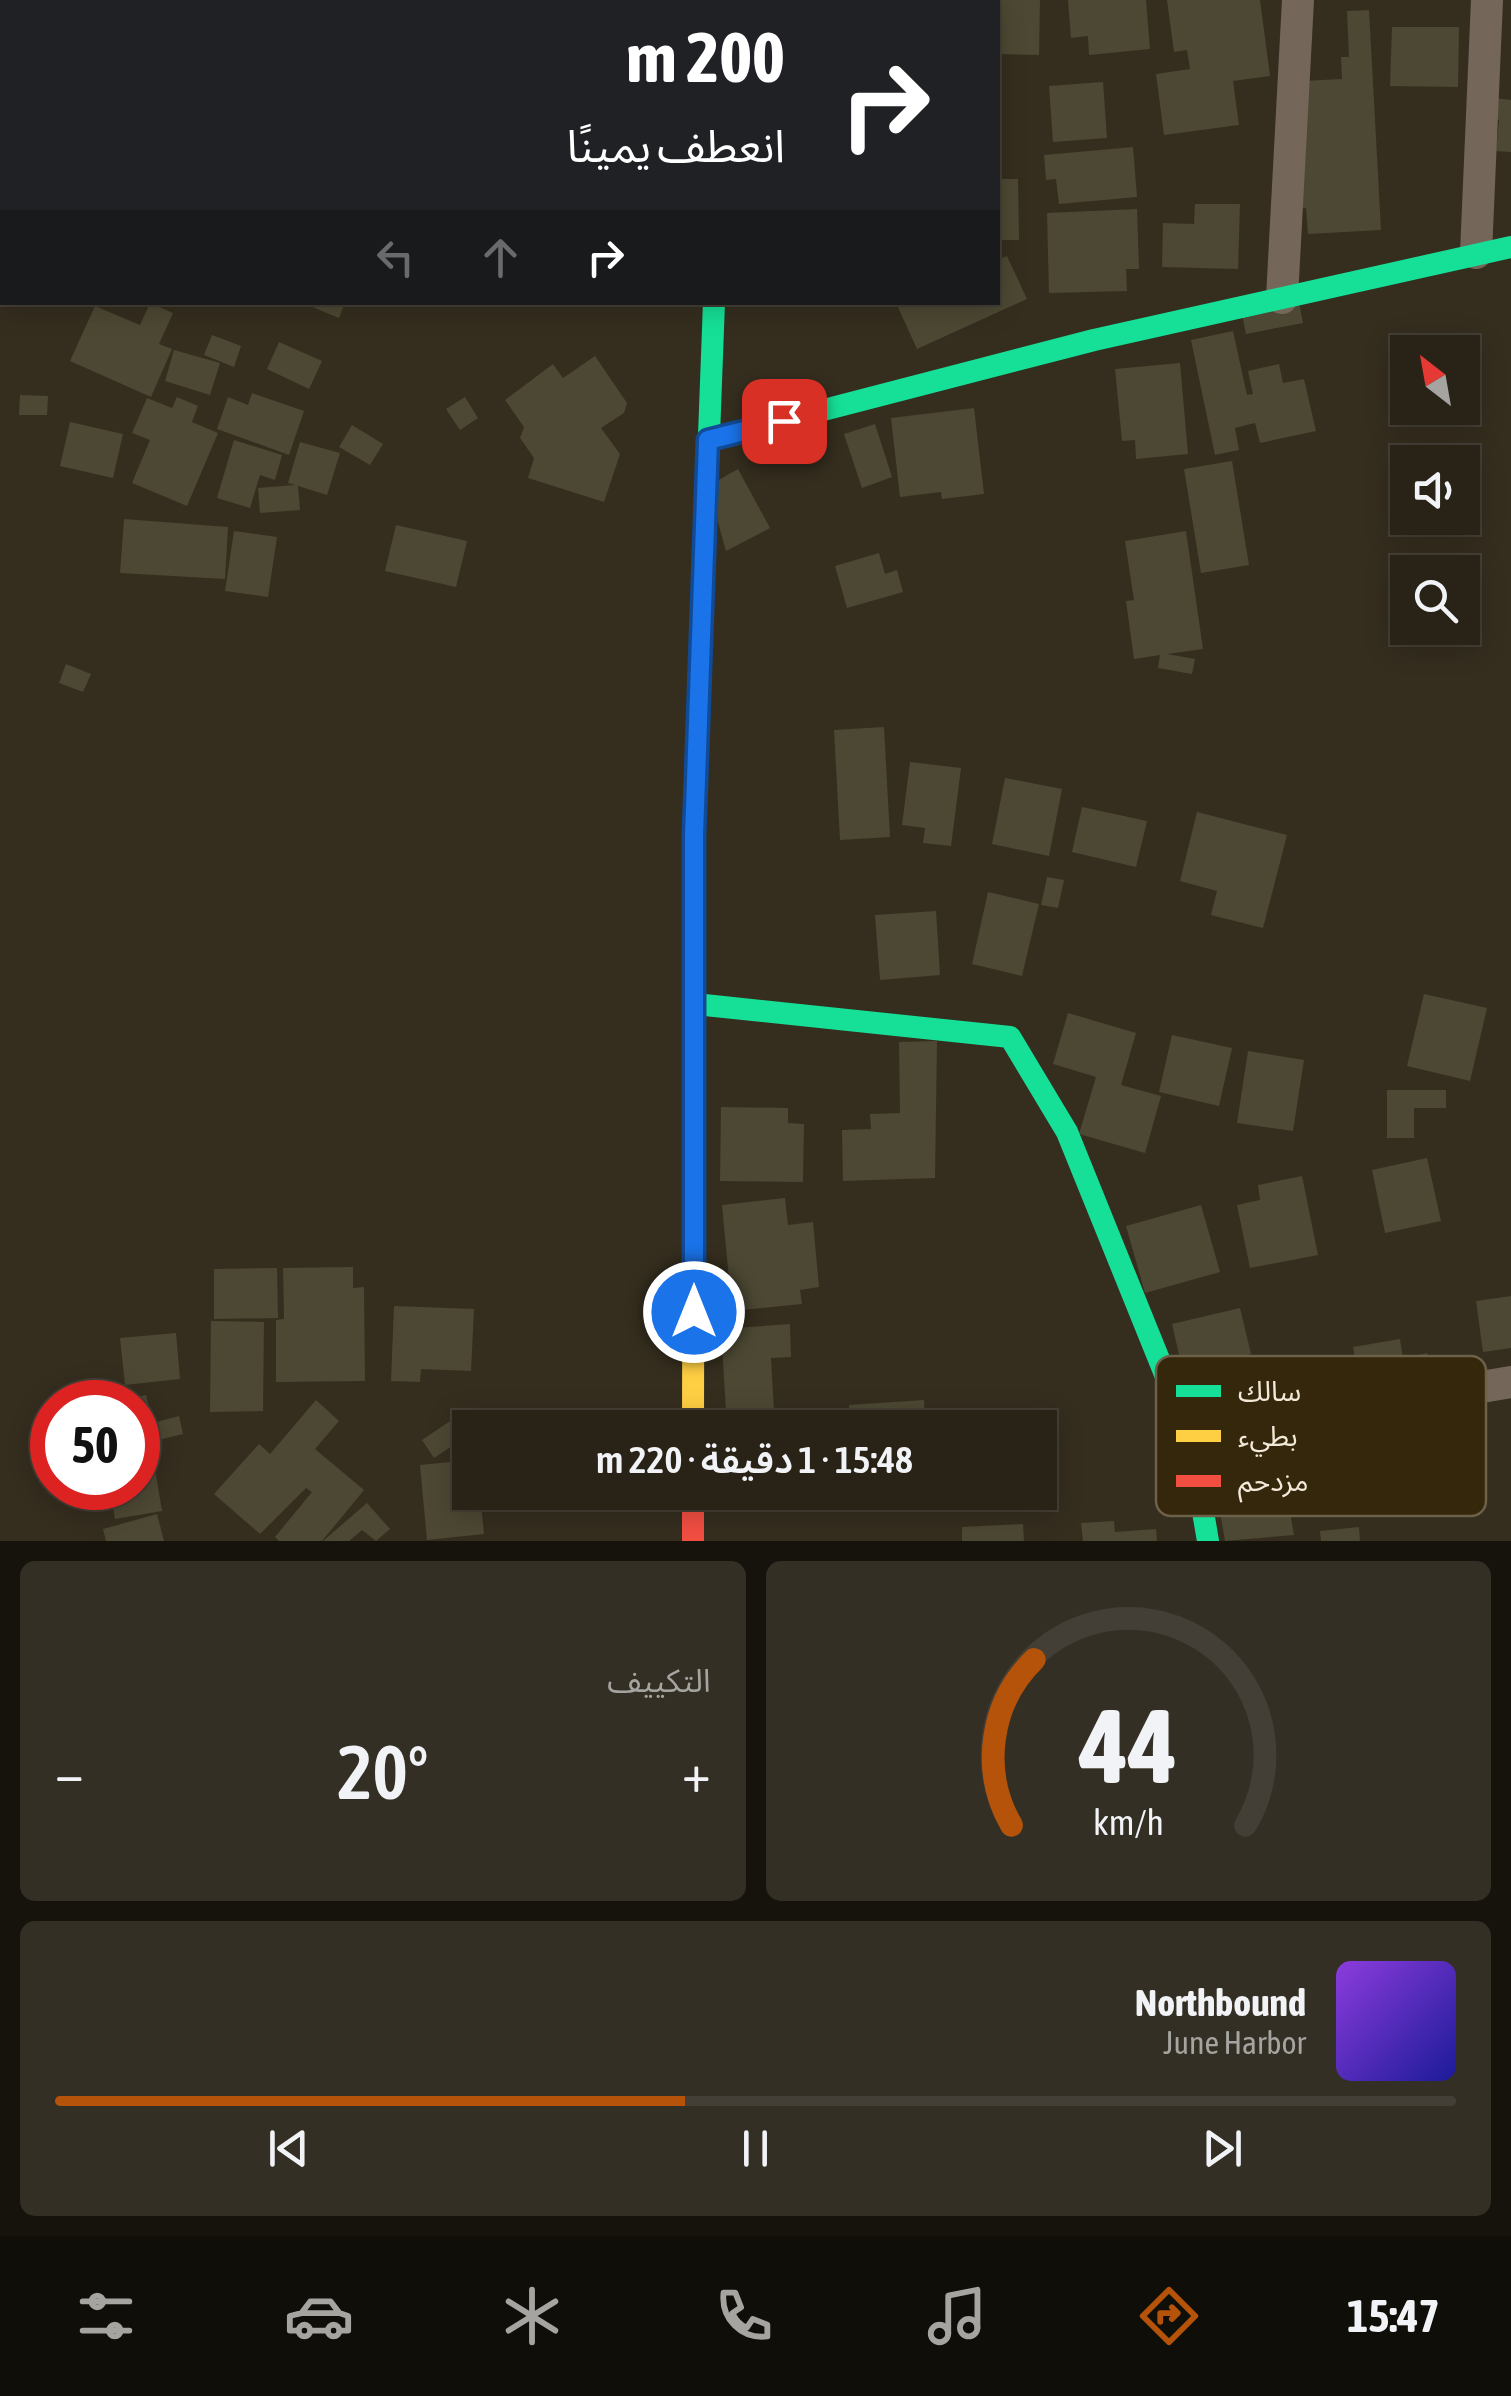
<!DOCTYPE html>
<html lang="ar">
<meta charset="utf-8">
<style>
body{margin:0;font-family:"Asap Condensed","Noto Sans Arabic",sans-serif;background:#342f24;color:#f1f3f6;direction:rtl;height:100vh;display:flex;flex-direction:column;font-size:38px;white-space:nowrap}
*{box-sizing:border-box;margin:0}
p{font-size:32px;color:#a5a4a1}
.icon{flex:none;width:55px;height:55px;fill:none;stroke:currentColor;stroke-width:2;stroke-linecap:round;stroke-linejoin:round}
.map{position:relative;height:1541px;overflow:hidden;direction:ltr}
.drawer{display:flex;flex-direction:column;gap:20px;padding:20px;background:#16130d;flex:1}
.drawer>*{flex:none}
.top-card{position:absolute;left:0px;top:0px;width:1000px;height:305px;box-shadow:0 5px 25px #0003,0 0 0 2px #443f36;direction:rtl;background:#202124;color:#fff;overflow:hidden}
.needle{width:65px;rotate:329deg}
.fabs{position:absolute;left:1390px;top:335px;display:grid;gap:20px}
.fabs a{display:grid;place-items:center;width:90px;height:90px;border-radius:0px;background:#282217;box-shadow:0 5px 25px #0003,0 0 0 2px #443f36;font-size:50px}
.speed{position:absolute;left:30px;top:1380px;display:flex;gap:20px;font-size:50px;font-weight:700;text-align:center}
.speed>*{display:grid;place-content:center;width:130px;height:130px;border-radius:50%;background:#282217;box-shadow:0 5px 25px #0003,0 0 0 2px #443f36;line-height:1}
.speed .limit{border:15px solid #d22;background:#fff;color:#111}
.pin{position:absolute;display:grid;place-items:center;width:85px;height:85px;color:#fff;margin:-42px;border-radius:20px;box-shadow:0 5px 15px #0006}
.me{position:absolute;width:110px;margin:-55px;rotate:0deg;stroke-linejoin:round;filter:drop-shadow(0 0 8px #0008)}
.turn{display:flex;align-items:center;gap:35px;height:210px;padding:0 50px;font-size:45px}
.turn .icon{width:130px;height:130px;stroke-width:2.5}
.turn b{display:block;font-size:70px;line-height:85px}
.lanes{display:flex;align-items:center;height:95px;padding:0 50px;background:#0003;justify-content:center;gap:50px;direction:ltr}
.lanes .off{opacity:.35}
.big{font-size:75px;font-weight:600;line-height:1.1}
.drawer .widget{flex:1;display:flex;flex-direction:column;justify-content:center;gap:15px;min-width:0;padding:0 35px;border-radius:15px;background:#342f24}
.drawer .dial{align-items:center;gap:0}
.dial svg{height:260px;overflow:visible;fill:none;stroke:#443f36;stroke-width:7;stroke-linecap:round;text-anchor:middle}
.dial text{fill:#f1f3f6;stroke:none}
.song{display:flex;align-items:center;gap:30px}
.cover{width:120px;height:120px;border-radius:15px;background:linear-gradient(135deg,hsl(270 70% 55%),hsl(240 70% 35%))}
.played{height:10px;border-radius:5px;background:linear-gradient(90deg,#b45309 45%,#443f36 45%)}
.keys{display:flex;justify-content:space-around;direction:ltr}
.heat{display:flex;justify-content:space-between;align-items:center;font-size:55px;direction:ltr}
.drawer .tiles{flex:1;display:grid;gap:20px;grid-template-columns:1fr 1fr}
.widget:last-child{grid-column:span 2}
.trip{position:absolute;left:452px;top:1410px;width:605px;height:100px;border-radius:0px;background:#282217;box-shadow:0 5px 25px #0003,0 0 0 2px #443f36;font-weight:600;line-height:100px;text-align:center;direction:rtl}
.tab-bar{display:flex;height:160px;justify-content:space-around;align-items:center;background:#100e09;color:#a5a4a1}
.tab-bar .icon{width:70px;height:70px}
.tab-bar .current{color:#b45309}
.tab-bar b{font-size:45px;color:#f1f3f6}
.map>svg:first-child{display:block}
</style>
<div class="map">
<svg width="1511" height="1541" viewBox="0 0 1511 1541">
<rect width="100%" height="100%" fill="#352e1f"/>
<!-- building -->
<g fill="#4c4833">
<polygon points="998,0 1040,0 1039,55 998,54"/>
<polygon points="1068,0 1146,0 1150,49 1089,55 1088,36 1071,38"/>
<polygon points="1167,0 1260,0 1270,76 1233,81 1239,125 1164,135 1156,74 1190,69 1187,50 1174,52"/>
<polygon points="1369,10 1381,230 1308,234 1306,208 1289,209 1282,82 1342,79 1341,57 1349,57 1347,11"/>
<polygon points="1392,27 1459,27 1458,87 1390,86"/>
<polygon points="1103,82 1107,138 1053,142 1049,86"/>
<polygon points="1493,98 1511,100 1511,152 1496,151 1499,120 1491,120"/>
<polygon points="1133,147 1137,197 1059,204 1056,179 1046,180 1044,155"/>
<polygon points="998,179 1018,179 1019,240 998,240"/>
<polygon points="1195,204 1240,204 1238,269 1162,267 1163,223 1194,224"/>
<polygon points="1137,209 1139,269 1126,269 1127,291 1049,293 1047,213"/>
<polygon points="1007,256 1027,299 917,349 897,305 998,302 998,260"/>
<polygon points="1298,297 1303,323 1246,334 1241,309"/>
<polygon points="300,302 345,302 339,318"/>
<polygon points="150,303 173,313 159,344 172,349 151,397 70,361 95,306 140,325"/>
<polygon points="1233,331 1247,395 1253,394 1248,371 1279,364 1283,383 1304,379 1316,431 1260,443 1255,423 1235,428 1239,450 1215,455 1191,340"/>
<polygon points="212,335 241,346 234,367 204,355"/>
<polygon points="279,342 322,361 309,389 267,369"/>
<polygon points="174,350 220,363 210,395 165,381"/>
<polygon points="595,356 627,403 624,413 601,428 620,454 604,502 528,478 534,458 520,438 524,427 505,400 553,364 563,378"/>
<polygon points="1180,363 1188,454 1136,459 1135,440 1122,441 1115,369"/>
<polygon points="252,393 304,411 289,455 217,429 228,397 248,405"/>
<polygon points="20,395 48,396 47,415 19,415"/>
<polygon points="177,397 198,406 192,422 218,433 187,506 132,483 150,440 132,433 147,398 172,408"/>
<polygon points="465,397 478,418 460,430 446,409"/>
<polygon points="974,408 984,494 942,499 941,492 900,497 891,418"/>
<polygon points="70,422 123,434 113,478 60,466"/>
<polygon points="875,424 892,477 862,488 844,434"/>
<polygon points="352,425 383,444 370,465 339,447"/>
<polygon points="234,440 282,455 275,480 260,475 250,508 217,498"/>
<polygon points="300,442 340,453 327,495 298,486 300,510 260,513 258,488 295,485 288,483"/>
<polygon points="1232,461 1249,565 1201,573 1184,469"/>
<polygon points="738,469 770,528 726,551 708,486"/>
<polygon points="124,519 228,527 225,579 120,573"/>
<polygon points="396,525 467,541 456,587 385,571"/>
<polygon points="234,531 277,537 268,597 225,591"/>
<polygon points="1186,531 1203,649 1167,654 1195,659 1192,674 1158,668 1160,655 1134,659 1126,601 1134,600 1125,541"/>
<polygon points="879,553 885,574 897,570 903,592 847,608 835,566"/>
<polygon points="66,664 91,674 83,692 59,683"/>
<polygon points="884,727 890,837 840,840 834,730"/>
<polygon points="910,762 961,768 951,846 923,843 925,828 902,825"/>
<polygon points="1005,778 1062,789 1049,856 992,844"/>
<polygon points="1082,807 1147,821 1136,867 1072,852"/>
<polygon points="1197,812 1287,835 1263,928 1211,915 1217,891 1180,881"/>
<polygon points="1047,877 1064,880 1058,908 1041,905"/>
<polygon points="988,892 1039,904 1022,976 972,964"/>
<polygon points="936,911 940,975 880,980 875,915"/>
<polygon points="1424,994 1487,1008 1470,1081 1407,1066"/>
<polygon points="1068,1013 1136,1033 1121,1085 1161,1096 1145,1153 1079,1134 1096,1077 1053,1064"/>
<polygon points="1172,1035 1232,1048 1219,1106 1159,1092"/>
<polygon points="937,1041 935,1178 843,1181 842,1130 871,1129 870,1114 900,1113 899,1042"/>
<polygon points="1248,1051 1304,1060 1293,1131 1237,1123"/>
<polygon points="1387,1090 1446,1090 1446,1108 1414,1108 1414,1138 1387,1138"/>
<polygon points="721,1107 788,1108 788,1123 804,1124 803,1182 720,1181"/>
<polygon points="1427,1158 1441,1221 1385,1233 1372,1170"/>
<polygon points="1302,1176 1318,1255 1250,1268 1237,1205 1260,1200 1258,1185"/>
<polygon points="785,1198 788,1225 813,1222 819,1287 800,1290 802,1304 732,1311 722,1205"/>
<polygon points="1201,1205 1220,1272 1145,1293 1126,1226"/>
<polygon points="353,1267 353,1288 364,1287 365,1381 276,1382 276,1320 284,1319 283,1268"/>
<polygon points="277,1268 278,1318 214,1319 214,1269"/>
<polygon points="1511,1296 1511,1348 1483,1352 1476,1301"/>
<polygon points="394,1306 474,1309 471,1371 421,1369 420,1382 391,1381"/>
<polygon points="1240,1308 1251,1354 1232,1359 1234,1369 1185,1381 1172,1324"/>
<polygon points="211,1321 264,1322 263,1411 210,1412"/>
<polygon points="790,1324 791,1357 771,1358 775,1428 727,1428 721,1329"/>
<polygon points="176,1333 180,1379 125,1385 120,1338"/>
<polygon points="1400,1339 1403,1359 1427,1353 1430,1365 1405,1371 1406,1378 1360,1386 1353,1347"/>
<polygon points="146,1395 153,1423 179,1416 183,1434 138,1445 138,1402 120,1401"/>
<polygon points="316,1400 339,1421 315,1449 364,1490 322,1541 279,1541 275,1537 312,1492 306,1488 260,1534 214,1494 259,1444 270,1454"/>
<polygon points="924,1400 925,1428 850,1428 849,1405"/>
<polygon points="465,1411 476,1428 470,1428 470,1434 434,1458 422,1440"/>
<polygon points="1260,1450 1268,1499 1287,1496 1294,1535 1225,1541 1211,1459"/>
<polygon points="153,1457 162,1511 115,1519 110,1488 138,1488 138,1459"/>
<polygon points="470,1460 470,1492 480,1492 484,1534 427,1540 420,1465"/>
<polygon points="367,1503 390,1529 376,1541 362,1530 349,1541 323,1541"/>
<polygon points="157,1514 164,1541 106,1541 103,1529"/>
<polygon points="1114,1521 1115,1532 1156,1529 1157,1541 1083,1541 1081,1523"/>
<polygon points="1023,1524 1024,1541 962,1541 962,1527"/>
<polygon points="1359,1527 1360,1541 1321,1541 1320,1531"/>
</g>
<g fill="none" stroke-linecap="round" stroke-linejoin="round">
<!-- street -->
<g stroke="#75665a" stroke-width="32">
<polyline points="1476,253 1487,0"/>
<polyline points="1282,298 1298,0"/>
<polyline points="1190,1436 1511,1382"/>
</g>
<!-- fast -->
<g stroke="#16e098" stroke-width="22">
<polyline points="718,0 718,2"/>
<polyline points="708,440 1094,340 1511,247"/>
<polyline points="694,974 694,836 714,302"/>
<polyline points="695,1004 1010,1037 1067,1132 1190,1436 1208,1541"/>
</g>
<!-- slow -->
<polyline stroke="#ffcf43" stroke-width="22" points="693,1428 694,974"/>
<!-- jam -->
<polyline stroke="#f24e42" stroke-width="22" points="693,1492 693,1541"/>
</g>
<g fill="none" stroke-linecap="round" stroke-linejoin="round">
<!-- route casing -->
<g stroke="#114b97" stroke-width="25">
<polyline id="route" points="694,1312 694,836 708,440 784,421"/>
</g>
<!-- route -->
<use href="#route" stroke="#1a73e8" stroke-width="18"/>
</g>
<!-- legend -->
<rect x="1156" y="1356" width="330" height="160" rx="15" fill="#35270b" stroke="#6e6149" stroke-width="2.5"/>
<rect x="1176" y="1385" width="45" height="12" fill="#16e098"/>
<rect x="1176" y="1430" width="45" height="12" fill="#ffcf43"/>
<rect x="1176" y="1475" width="45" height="12" fill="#f24e42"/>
<g font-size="28" fill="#f2e9d9">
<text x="1238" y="1401">سالك</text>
<text x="1238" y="1446">بطيء</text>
<text x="1238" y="1491">مزدحم</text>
</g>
</svg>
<div class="fabs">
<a><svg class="needle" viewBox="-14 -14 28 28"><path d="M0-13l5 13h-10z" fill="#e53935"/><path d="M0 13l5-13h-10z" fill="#a5a4a1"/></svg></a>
<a><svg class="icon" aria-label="sound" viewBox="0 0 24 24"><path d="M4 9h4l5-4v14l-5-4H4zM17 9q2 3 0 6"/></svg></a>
<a><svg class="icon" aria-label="search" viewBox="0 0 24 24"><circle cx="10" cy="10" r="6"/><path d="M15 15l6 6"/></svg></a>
</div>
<div class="speed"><div class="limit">50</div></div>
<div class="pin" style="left:784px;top:421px;background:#d93025"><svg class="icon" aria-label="arrive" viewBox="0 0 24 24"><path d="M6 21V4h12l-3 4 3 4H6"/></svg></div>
<svg class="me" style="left:694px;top:1312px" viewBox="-20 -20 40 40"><circle r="17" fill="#1a73e8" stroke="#fff" stroke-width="3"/><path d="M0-11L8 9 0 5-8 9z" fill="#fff"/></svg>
<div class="trip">15:48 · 1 دقيقة · 220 m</div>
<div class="top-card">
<div class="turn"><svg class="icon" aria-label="right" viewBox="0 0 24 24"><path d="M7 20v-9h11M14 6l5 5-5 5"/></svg><div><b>200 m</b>انعطف يمينًا</div></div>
<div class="lanes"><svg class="icon off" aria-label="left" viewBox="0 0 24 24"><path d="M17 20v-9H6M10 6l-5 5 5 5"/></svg><svg class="icon off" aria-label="ahead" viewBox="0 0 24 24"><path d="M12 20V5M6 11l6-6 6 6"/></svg><svg class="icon" aria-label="right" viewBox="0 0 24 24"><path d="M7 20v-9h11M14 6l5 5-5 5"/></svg></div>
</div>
</div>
<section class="drawer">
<div class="tiles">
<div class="widget dial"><svg viewBox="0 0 100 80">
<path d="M14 69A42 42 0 1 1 86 69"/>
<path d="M14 69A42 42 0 0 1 21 18" stroke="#b45309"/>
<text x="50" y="56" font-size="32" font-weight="700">44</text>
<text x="50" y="72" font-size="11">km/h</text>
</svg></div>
<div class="widget"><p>التكييف</p>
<div class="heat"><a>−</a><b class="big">20°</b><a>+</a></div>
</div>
<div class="widget">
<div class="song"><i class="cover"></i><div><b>Northbound</b><p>June Harbor</p></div></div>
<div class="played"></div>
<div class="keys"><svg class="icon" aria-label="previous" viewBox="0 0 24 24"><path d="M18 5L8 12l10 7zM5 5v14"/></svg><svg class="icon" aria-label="pause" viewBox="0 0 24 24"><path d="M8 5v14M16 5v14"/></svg><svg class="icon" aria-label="next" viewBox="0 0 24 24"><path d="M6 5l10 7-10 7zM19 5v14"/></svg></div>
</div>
</div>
</section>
<nav class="tab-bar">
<b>15:47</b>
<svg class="icon current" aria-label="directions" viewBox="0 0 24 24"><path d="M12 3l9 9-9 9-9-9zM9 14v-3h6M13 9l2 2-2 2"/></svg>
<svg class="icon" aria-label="music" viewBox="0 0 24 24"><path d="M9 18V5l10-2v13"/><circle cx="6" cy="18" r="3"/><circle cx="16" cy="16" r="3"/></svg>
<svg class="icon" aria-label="phone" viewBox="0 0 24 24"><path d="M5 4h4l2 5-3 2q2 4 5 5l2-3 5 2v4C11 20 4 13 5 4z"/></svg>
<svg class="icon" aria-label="climate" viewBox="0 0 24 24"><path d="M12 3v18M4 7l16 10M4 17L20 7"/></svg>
<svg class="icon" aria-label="car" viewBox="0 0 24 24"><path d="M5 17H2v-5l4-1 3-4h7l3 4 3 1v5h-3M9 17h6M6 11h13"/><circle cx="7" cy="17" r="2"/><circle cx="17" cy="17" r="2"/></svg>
<svg class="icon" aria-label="filters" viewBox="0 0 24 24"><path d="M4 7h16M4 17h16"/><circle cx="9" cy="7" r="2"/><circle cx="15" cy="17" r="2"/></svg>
</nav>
